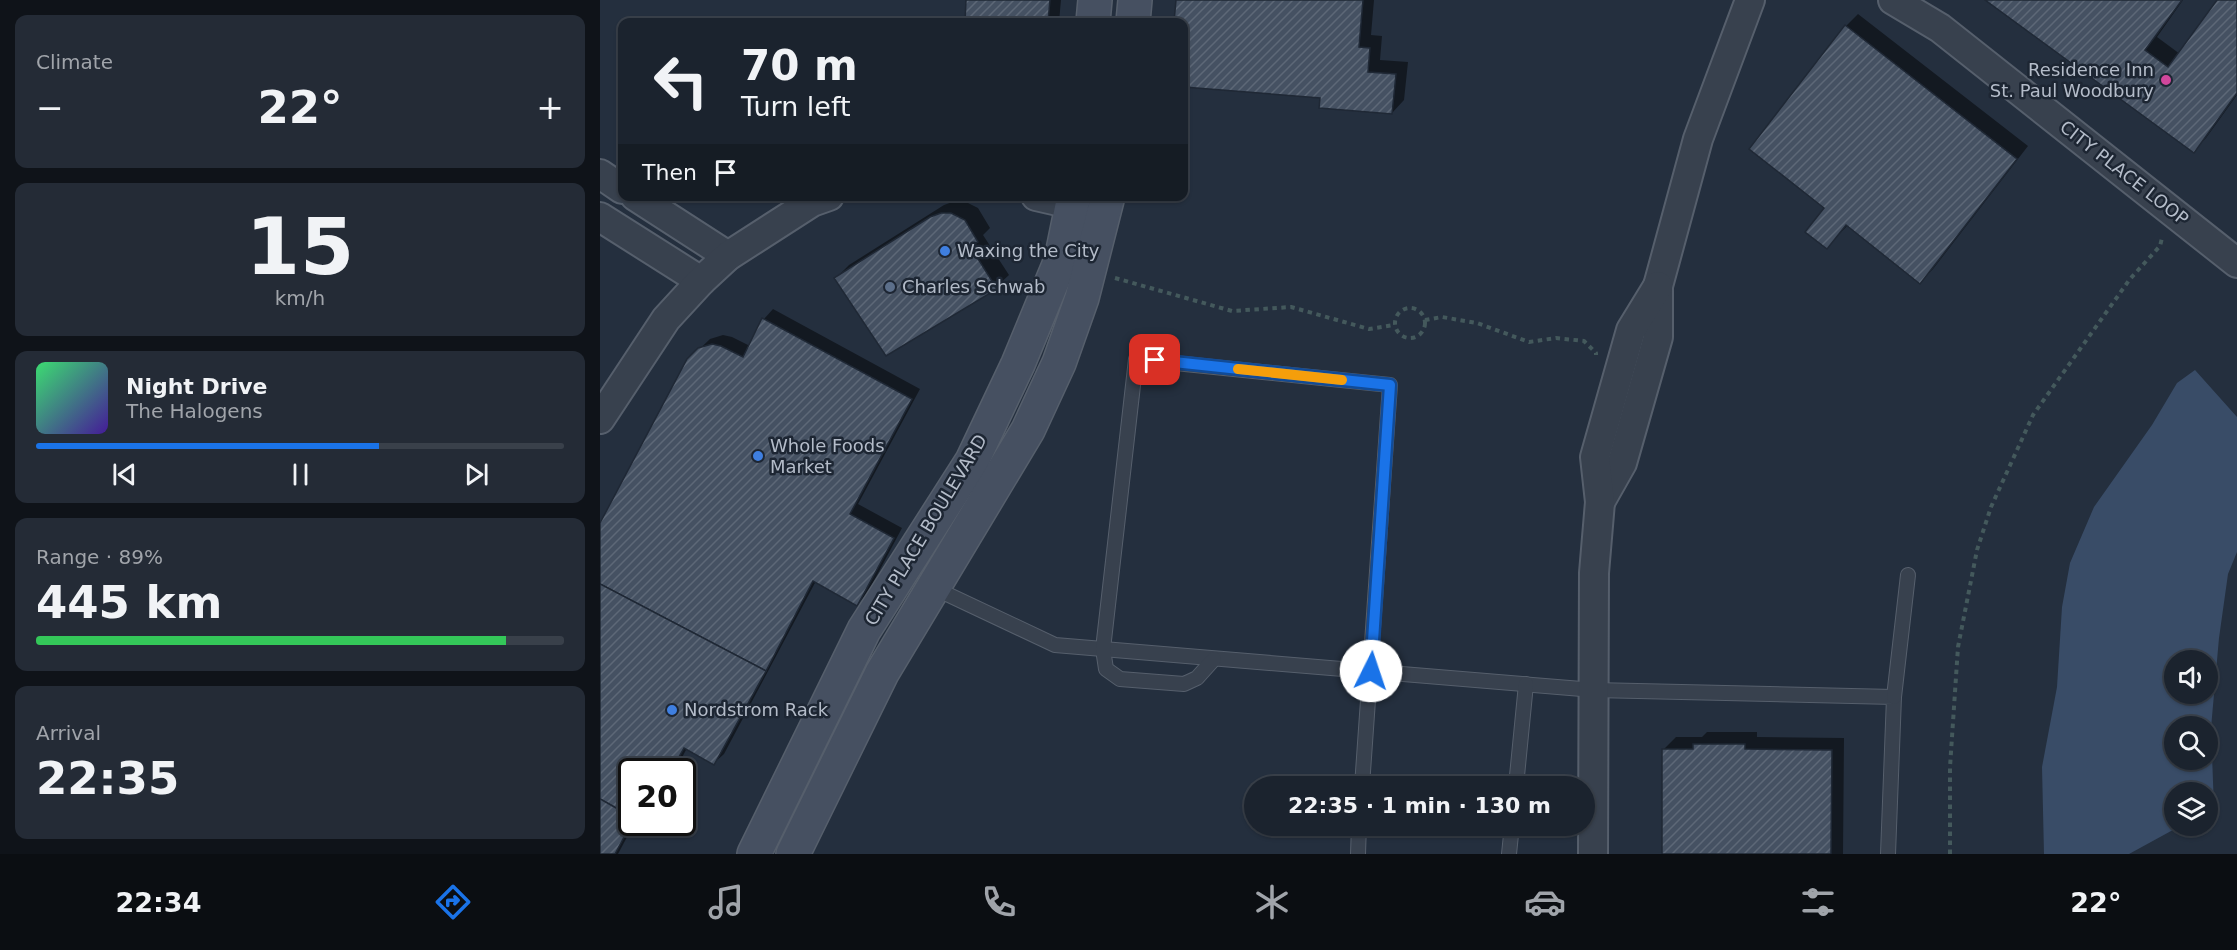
<!DOCTYPE html>
<meta charset="utf-8">
<style>
body{margin:0;font-family:"DejaVu Sans",sans-serif;background:#242b36;color:#f1f3f6;height:100vh;display:flex;flex-direction:column;font-size:22px;white-space:nowrap}
*{box-sizing:border-box;margin:0}
p{font-size:20px;color:#a0a4aa}
.icon{flex:none;width:33px;height:33px;fill:none;stroke:currentColor;stroke-width:2;stroke-linecap:round;stroke-linejoin:round}
.map{position:relative;flex:1;overflow:hidden}
.drawer{display:flex;flex-direction:column;gap:15px;padding:15px;background:#0f1319;width:600px}
.drawer>*{flex:none}
.banner{position:absolute;left:18px;top:18px;width:570px;height:183px;border-radius:12px;box-shadow:0 2px 4px #0004,0 0 0 2px #39404a;background:#1b232e;color:#f1f3f6;overflow:hidden}
.tools{position:absolute;left:1564px;top:650px;display:grid;gap:12px}
.tools a{display:grid;place-items:center;width:54px;height:54px;border-radius:50%;background:#1b232e;box-shadow:0 2px 4px #0004,0 0 0 2px #39404a;font-size:30px}
.speed{position:absolute;left:18px;top:758px;display:flex;gap:12px;font-size:30px;font-weight:700;text-align:center}
.speed>*{display:grid;place-content:center;width:78px;height:78px;border-radius:50%;background:#1b232e;box-shadow:0 2px 4px #0004,0 0 0 2px #39404a;line-height:1}
.speed .limit{border:3px solid #111;border-radius:9px;background:#fff;color:#111}
.pin{position:absolute;display:grid;place-items:center;width:51px;height:51px;color:#fff;margin:-26px;border-radius:12px;box-shadow:0 3px 9px #0006}
.me{position:absolute;width:66px;margin:-33px;rotate:4deg;stroke-linejoin:round;filter:drop-shadow(0 0 4px #0008)}
.turn{display:flex;align-items:center;gap:21px;height:126px;padding:0 24px;font-size:27px}
.turn .icon{width:78px;height:78px;stroke-width:2.5}
.turn b{display:block;font-size:42px;line-height:51px}
.then{display:flex;align-items:center;height:57px;padding:0 24px;background:#0003;gap:12px;font-size:22px}
.big{font-size:45px;font-weight:600;line-height:1.1}
.drawer .card{flex:1;display:flex;flex-direction:column;justify-content:center;gap:9px;min-width:0;padding:0 21px;border-radius:12px;background:#242b36}
.drawer .dial{align-items:center;gap:0}
.dial b{font-size:78px;line-height:1}
.song{display:flex;align-items:center;gap:18px}
.cover{width:72px;height:72px;border-radius:9px;background:linear-gradient(135deg,hsl(140 70% 55%),hsl(260 70% 35%))}
.played{height:6px;border-radius:3px;background:linear-gradient(90deg,#1a73e8 65%,#39404a 65%)}
.keys{display:flex;justify-content:space-around;direction:ltr}
.heat{display:flex;justify-content:space-between;align-items:center;font-size:33px;direction:ltr}
.charge{height:9px;border-radius:4px;background:linear-gradient(90deg,#34c759 89%,#39404a 0)}
.trip{position:absolute;left:644px;top:776px;width:351px;height:60px;border-radius:30px;background:#1b232e;box-shadow:0 2px 4px #0004,0 0 0 2px #39404a;font-weight:600;line-height:60px;text-align:center}
.menu{display:flex;height:96px;justify-content:space-around;align-items:center;background:#0b0e12;color:#a0a4aa}
.menu .icon{width:42px;height:42px}
.menu .selected{color:#1a73e8}
.menu b{font-size:27px;color:#f1f3f6}
main{display:flex;flex:1;min-height:0}
.map>svg:first-child{display:block}
</style>
<main>
<section class="drawer">
<div class="card"><p>Climate</p>
<div class="heat"><a>−</a><b class="big">22°</b><a>+</a></div>
</div>
<div class="card dial"><b>15</b><p>km/h</p></div>
<div class="card">
<div class="song"><i class="cover"></i><div><b>Night Drive</b><p>The Halogens</p></div></div>
<div class="played"></div>
<div class="keys"><svg class="icon" aria-label="previous" viewBox="0 0 24 24"><path d="M18 5L8 12l10 7zM5 5v14"/></svg><svg class="icon" aria-label="pause" viewBox="0 0 24 24"><path d="M8 5v14M16 5v14"/></svg><svg class="icon" aria-label="next" viewBox="0 0 24 24"><path d="M6 5l10 7-10 7zM19 5v14"/></svg></div>
</div>
<div class="card"><p>Range · 89%</p><b class="big">445 km</b><div class="charge"></div></div>
<div class="card"><p>Arrival</p><b class="big">22:35</b></div>
</section>
<div class="map">
<svg width="1637" height="854" viewBox="0 0 1637 854">
<defs>
<pattern id="building-hatch" width="6" height="6" patternUnits="userSpaceOnUse" patternTransform="scale(1.5)"><rect width="6" height="6" fill="#455162"/><path d="M-1 1l2-2M0 6l6-6M5 7l2-2" fill="none" stroke="#5d6877"/></pattern>
</defs>
<rect width="100%" height="100%" fill="#242f3e"/>
<!-- water -->
<path fill="#394c67" fill-rule="evenodd" d="M1595 370 1637 417V552L1628 574 1619 638 1611 728 1614 808 1608 811V792H1575V825H1582L1529 854H1444L1442 767 1457 687 1462 607 1470 563 1494 507 1552 425 1577 383ZM1575 660H1608V693H1575ZM1575 726H1608V759H1575Z"/>
<!-- shadow -->
<g fill="#0007">
<polygon points="368,0 461,0 459,22 366,22"/>
<polygon points="577,0 774,0 771,35 782,36 780,60 808,62 804,100 792,113 721,97 584,86 584,22 575,22"/>
<polygon points="1388,0 1583,0 1557,37 1580,54 1619,0 1637,0 1637,95 1606,138 1593,151"/>
<polygon points="1258,14 1428,146 1333,269 1320,282 1248,225 1227,247 1226,207 1246,26"/>
<polygon points="355,201 364,201 378,208 390,228 383,235 409,275 396,287 236,278 249,265 344,205"/>
<polygon points="173,309 320,389 258,504 302,528 267,594 257,604 216,581 124,754 114,763 87,748 75,771 32,771 32,822 35,822 18,854 0,854 0,527 88,360 110,339 123,335 132,337 150,346 164,319"/>
<polygon points="1107,732 1157,732 1157,737 1244,738 1243,854 1063,854 1064,749 1076,737 1102,737"/>
</g>
<!-- building -->
<g fill="url(#building-hatch)" stroke="#1f2835" stroke-width="1.5">
<polygon points="366,0 450,0 448,22 365,22"/>
<polygon points="576,0 763,0 759,47 770,48 768,72 796,74 792,114 719,108 720,98 584,87 584,22 574,22"/>
<polygon points="1385,0 1582,0 1545,50 1568,67 1617,0 1637,0 1637,93 1594,153"/>
<polygon points="1245,25 1417,159 1320,284 1246,225 1227,249 1205,232 1224,208 1149,149"/>
<polygon points="341,213 351,213 365,220 378,242 370,246 397,289 286,356 234,278 330,217"/>
<polygon points="162,318 312,399 250,514 294,538 257,606 213,581 166,671 0,584 0,523 87,359 98,348 112,344 121,346 143,357"/>
<polygon points="0,584 166,671 114,765 84,748 71,771 32,771 32,817 0,799"/>
<polygon points="1093,744 1145,744 1145,749 1232,750 1231,854 1062,854 1062,749 1093,749"/>
<polygon points="0,799 32,817 32,822 15,854 0,854"/>
</g>
<g fill="none" stroke-linecap="round" stroke-linejoin="round">
<!-- lane casing -->
<g stroke="#565f6c" stroke-width="16">
<g id="lane">
<polyline points="332,587 455,645 994,690 1294,697 1288,854"/>
<polyline points="614,659 597,678 584,684 520,679 506,669 503,649 536,359 790,385 762,786"/>
<polyline points="1294,697 1308,575"/>
<polyline points="916,786 926,684"/>
<polyline points="758,854 759,825"/>
<polyline points="909,854 912,825"/>
</g>
</g>
<!-- street casing -->
<g stroke="#565f6c" stroke-width="32">
<g id="street">
<polyline points="1293,0 1340,28 1637,263"/>
<polyline points="0,174 22,189"/>
<polyline points="35,196 128,256"/>
<polyline points="436,196 493,209"/>
<polyline points="0,217 101,281"/>
<polyline points="0,419 66,319 101,281 128,256 212,202 229,196"/>
<polyline points="1000,502 1022,463 1058,337 1058,286 1098,139 1150,0"/>
<polyline points="993,854 994,573 1000,502 995,457 1031,330 1058,286"/>
</g>
</g>
<!-- secondary casing -->
<g stroke="#565f6c" stroke-width="36">
<g id="secondary">
<polyline points="493,22 495,0"/>
<polyline points="533,22 535,0"/>
<polyline points="154,854 264,630 372,461 418,364 461,260 474,196"/>
<polyline points="193,854 282,673 428,430 459,363 482,298 508,196"/>
</g>
</g>
<!-- path -->
<g stroke="#44595c" stroke-width="4" stroke-dasharray="4.5 4.5" stroke-linecap="butt">
<polyline points="515,278 632,311 691,307 769,329 794,325"/>
<circle cx="810" cy="323" r="15"/>
<polyline points="825,320 842,317 877,323 929,342 956,338 984,341 996,353 996,355"/>
<polyline points="1350,854 1350,767 1358,647 1377,550 1391,507 1433,415 1530,279 1560,246 1562,238"/>
</g>
<!-- lane -->
<use href="#lane" stroke="#38414e" stroke-width="14"/>
<!-- street -->
<use href="#street" stroke="#38414e" stroke-width="28"/>
<!-- secondary -->
<use href="#secondary" stroke="#465061" stroke-width="33"/>
</g>
<g fill="none" stroke-linecap="round" stroke-linejoin="round">
<!-- route casing -->
<g stroke="#114b97" stroke-width="15">
<polyline id="route" points="555,360 790,385 771,671"/>
</g>
<!-- route -->
<use href="#route" stroke="#1a73e8" stroke-width="10"/>
<!-- slow -->
<polyline stroke="#f59e0b" stroke-width="10" points="638,369 742,380"/>
</g>
<!-- markers -->
<circle fill="#d1479c" stroke="#1d2633" stroke-width="2" cx="1566" cy="80" r="6"/>
<g fill="#3f7fe0" stroke="#1d2633" stroke-width="2">
<circle cx="345" cy="251" r="6"/>
<circle cx="158" cy="456" r="6"/>
<circle cx="72" cy="710" r="6"/>
</g>
<circle fill="#5c6f8a" stroke="#1d2633" stroke-width="2" cx="290" cy="287" r="6"/>
<g text-anchor="middle" stroke-width="5" stroke-linejoin="round" paint-order="stroke">
<!-- poi labels -->
<g font-size="18" fill="#b4bcc9" stroke="#1d2633" text-anchor="start">
<text x="1554" y="76" text-anchor="end">Residence Inn<tspan x="1554" dy="21">St. Paul Woodbury</tspan></text>
<text x="357" y="257">Waxing the City</text>
<text x="302" y="293">Charles Schwab</text>
<text x="170" y="452">Whole Foods<tspan x="170" dy="21">Market</tspan></text>
<text x="84" y="716">Nordstrom Rack</text>
</g>
<!-- street labels -->
<g font-size="18" fill="#b4bcc9" stroke="#1d2633">
<text transform="translate(1524 173) rotate(38)" y="6">CITY PLACE LOOP</text>
<text transform="translate(326 530) rotate(-59)" y="6">CITY PLACE BOULEVARD</text>
</g>
</g>
</svg>
<div class="tools">
<a><svg class="icon" aria-label="sound" viewBox="0 0 24 24"><path d="M4 9h4l5-4v14l-5-4H4zM17 9q2 3 0 6"/></svg></a>
<a><svg class="icon" aria-label="search" viewBox="0 0 24 24"><circle cx="10" cy="10" r="6"/><path d="M15 15l6 6"/></svg></a>
<a><svg class="icon" aria-label="layers" viewBox="0 0 24 24"><path d="M12 4l9 5-9 5-9-5zM3 14l9 5 9-5"/></svg></a>
</div>
<div class="speed"><div class="limit">20</div></div>
<div class="pin" style="left:555px;top:360px;background:#d93025"><svg class="icon" aria-label="arrive" viewBox="0 0 24 24"><path d="M6 21V4h12l-3 4 3 4H6"/></svg></div>
<svg class="me" style="left:771px;top:671px" viewBox="-20 -20 40 40"><circle r="19" fill="#fff"/><path d="M0-13L10 11 0 6-10 11z" fill="#1a73e8"/></svg>
<div class="trip">22:35 · 1 min · 130 m</div>
<div class="banner">
<div class="turn"><svg class="icon" aria-label="left" viewBox="0 0 24 24"><path d="M17 20v-9H6M10 6l-5 5 5 5"/></svg><div><b>70 m</b>Turn left</div></div>
<div class="then">Then<svg class="icon" aria-label="arrive" viewBox="0 0 24 24"><path d="M6 21V4h12l-3 4 3 4H6"/></svg></div>
</div>
</div>
</main>
<nav class="menu">
<b>22:34</b>
<svg class="icon selected" aria-label="directions" viewBox="0 0 24 24"><path d="M12 3l9 9-9 9-9-9zM9 14v-3h6M13 9l2 2-2 2"/></svg>
<svg class="icon" aria-label="music" viewBox="0 0 24 24"><path d="M9 18V5l10-2v13"/><circle cx="6" cy="18" r="3"/><circle cx="16" cy="16" r="3"/></svg>
<svg class="icon" aria-label="phone" viewBox="0 0 24 24"><path d="M5 4h4l2 5-3 2q2 4 5 5l2-3 5 2v4C11 20 4 13 5 4z"/></svg>
<svg class="icon" aria-label="climate" viewBox="0 0 24 24"><path d="M12 3v18M4 7l16 10M4 17L20 7"/></svg>
<svg class="icon" aria-label="car" viewBox="0 0 24 24"><path d="M5 17H2v-5l4-1 3-4h7l3 4 3 1v5h-3M9 17h6M6 11h13"/><circle cx="7" cy="17" r="2"/><circle cx="17" cy="17" r="2"/></svg>
<svg class="icon" aria-label="filters" viewBox="0 0 24 24"><path d="M4 7h16M4 17h16"/><circle cx="9" cy="7" r="2"/><circle cx="15" cy="17" r="2"/></svg>
<b>22°</b>
</nav>
